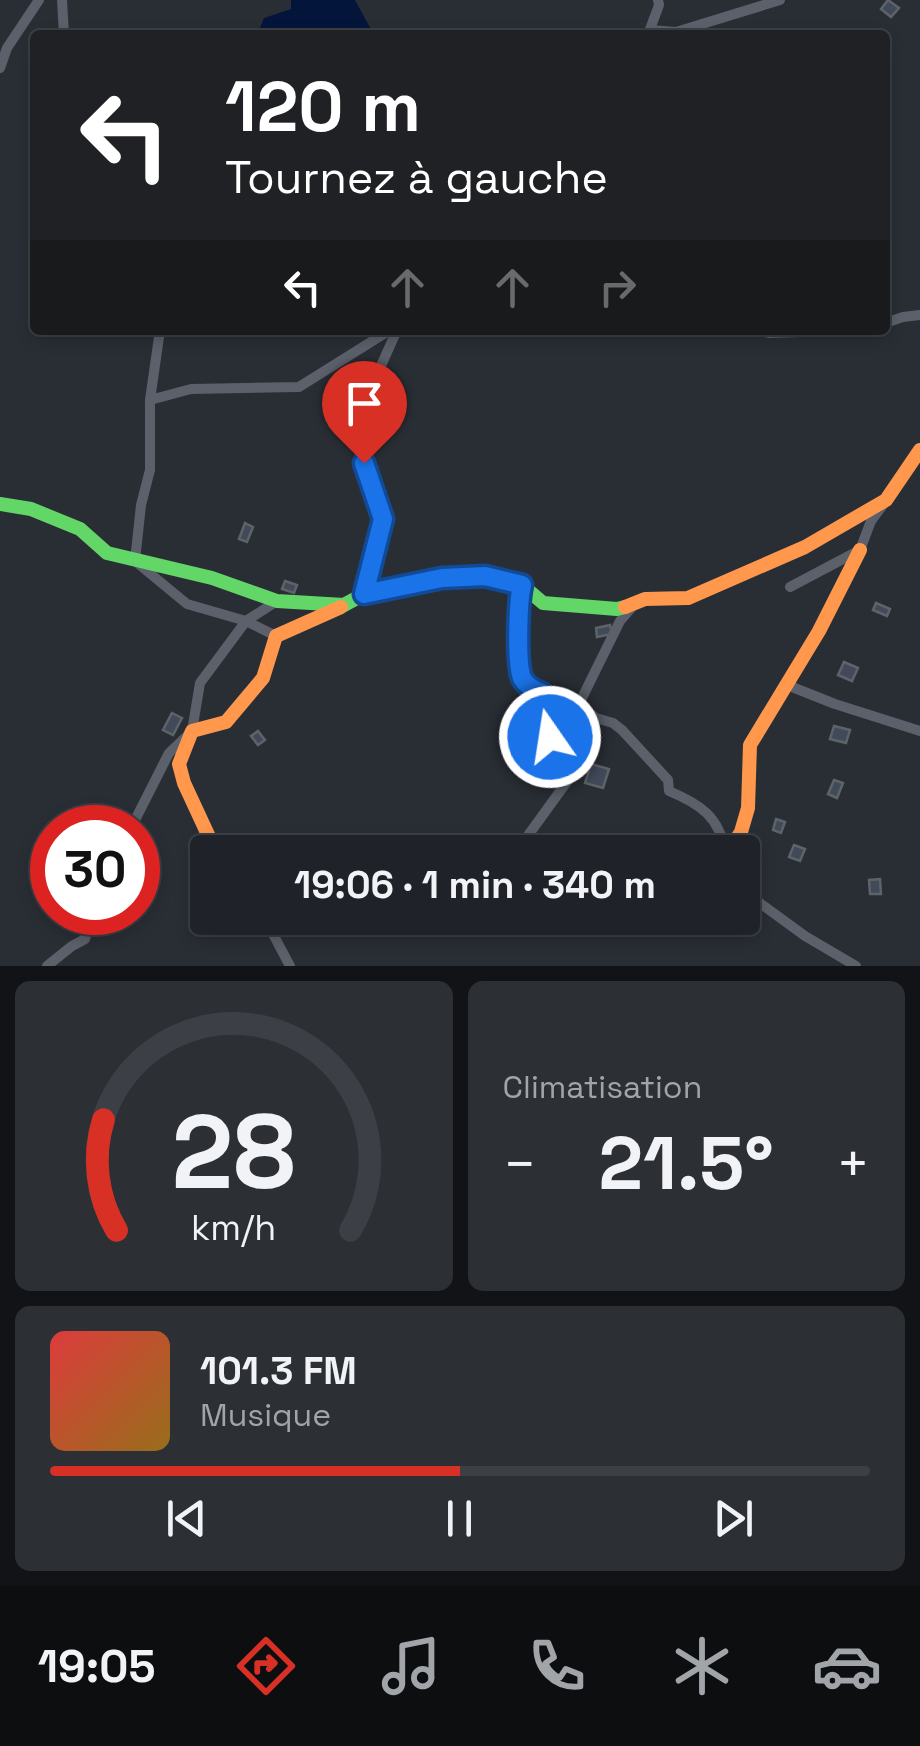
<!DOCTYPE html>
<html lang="fr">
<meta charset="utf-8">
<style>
body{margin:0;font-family:"Space Grotesk",sans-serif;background:#2c2f34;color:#f1f3f6;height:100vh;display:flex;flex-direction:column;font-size:38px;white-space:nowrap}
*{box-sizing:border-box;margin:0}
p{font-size:32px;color:#a1a4a8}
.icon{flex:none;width:55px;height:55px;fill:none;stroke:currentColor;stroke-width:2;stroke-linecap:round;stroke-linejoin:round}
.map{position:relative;height:966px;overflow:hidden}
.panel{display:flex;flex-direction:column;gap:15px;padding:15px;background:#111316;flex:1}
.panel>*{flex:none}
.hud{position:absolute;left:30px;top:30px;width:860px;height:305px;border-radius:10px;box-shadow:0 5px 15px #0003,0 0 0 2px #3c3f45;background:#202124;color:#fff;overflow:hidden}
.speed{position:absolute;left:30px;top:805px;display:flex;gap:20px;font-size:50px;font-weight:700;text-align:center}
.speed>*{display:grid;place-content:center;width:130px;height:130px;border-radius:50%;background:#1f2228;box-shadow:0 5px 15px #0003,0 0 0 2px #3c3f45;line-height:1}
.speed .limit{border:15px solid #d22;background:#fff;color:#111}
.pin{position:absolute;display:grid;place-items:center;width:85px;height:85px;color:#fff;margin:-102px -42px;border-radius:50% 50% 50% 0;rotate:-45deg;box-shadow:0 0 10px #0007}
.pin .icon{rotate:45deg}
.me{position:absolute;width:110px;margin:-55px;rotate:347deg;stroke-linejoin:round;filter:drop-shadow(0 0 8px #0008)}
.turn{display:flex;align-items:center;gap:35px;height:210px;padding:0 30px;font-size:45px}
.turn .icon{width:130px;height:130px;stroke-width:2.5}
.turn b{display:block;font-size:70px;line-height:85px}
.lanes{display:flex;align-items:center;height:95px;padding:0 30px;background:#0003;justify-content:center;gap:50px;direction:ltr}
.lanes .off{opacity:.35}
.big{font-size:75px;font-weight:600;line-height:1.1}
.panel .widget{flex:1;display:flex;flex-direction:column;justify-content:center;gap:15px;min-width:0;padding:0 35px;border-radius:15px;background:#2c2f34}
.panel .dial{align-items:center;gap:0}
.dial svg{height:260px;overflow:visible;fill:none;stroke:#3c3f45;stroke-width:7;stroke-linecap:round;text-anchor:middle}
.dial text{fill:#f1f3f6;stroke:none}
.song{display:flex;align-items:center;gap:30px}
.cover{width:120px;height:120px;border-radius:15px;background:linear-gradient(135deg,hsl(0 70% 55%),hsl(40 70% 35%))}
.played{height:10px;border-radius:5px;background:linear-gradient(90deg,#d93025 50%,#3c3f45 50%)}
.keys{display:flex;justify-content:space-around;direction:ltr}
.heat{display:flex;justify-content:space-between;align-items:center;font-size:55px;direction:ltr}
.panel .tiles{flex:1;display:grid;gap:15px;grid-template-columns:1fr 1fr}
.widget:last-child{grid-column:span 2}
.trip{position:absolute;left:190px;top:835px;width:570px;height:100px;border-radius:10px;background:#1f2228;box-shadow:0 5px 15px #0003,0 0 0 2px #3c3f45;font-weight:600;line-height:100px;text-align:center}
.menu{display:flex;height:160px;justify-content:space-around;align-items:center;background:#0c0e10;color:#a1a4a8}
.menu .icon{width:70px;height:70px}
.menu .active{color:#d93025}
.menu b{font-size:45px;color:#f1f3f6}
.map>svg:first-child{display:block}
</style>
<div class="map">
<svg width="920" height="966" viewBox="0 0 920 966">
<rect width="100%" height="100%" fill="#292e35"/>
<!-- water -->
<polygon fill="#04153b" points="291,0 355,0 374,35 257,35 264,18 291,9"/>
<!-- building -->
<g fill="#414a59" stroke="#5e6369" stroke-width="2.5">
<polygon points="888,0 899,8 891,17 881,9"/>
<polygon points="245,523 253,527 247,542 239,539"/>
<polygon points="285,581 297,585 294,593 282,589"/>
<polygon points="876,603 890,609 887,616 873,610"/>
<polygon points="610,625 612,634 597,637 596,628"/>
<polygon points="844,662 858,668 852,681 838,675"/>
<polygon points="172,713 182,718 173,735 163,730"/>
<polygon points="834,726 850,730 846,743 830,739"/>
<polygon points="258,731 265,740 258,745 251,736"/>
<polygon points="591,764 609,769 603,788 585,783"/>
<polygon points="834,780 843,783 837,798 828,794"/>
<polygon points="776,819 785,822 781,833 773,830"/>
<polygon points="794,845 805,849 800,861 789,857"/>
<polygon points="880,879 881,894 870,894 869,880"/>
</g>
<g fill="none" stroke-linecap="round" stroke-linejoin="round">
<!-- street -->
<g stroke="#5b606a" stroke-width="10">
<polyline points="62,0 64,35"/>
<polyline points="650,30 676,32 780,0"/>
<polyline points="649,32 659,5 658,0"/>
<polyline points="0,68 7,48 39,0"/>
<polyline points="885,323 903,317 920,315"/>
<polyline points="160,330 150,400 150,470 141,505 135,561 187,604 246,621 276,636"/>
<polyline points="760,330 769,333 863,330"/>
<polyline points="150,400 191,389 299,387 390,330"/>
<path d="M522 585C517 604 514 671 528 685 537 693 546 693 557 695 565 697 572 701 579 704L620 621 632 607"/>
<polyline points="790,587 860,550 871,521 883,505"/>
<polyline points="364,594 383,519 354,426 397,330"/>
<polyline points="787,685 835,704 920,731"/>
<path d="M579 704 596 718 613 723 622 730 668 780 669 791C700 804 720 817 725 852"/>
<polyline points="131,828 169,753 192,731 200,683 246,621 277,601"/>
<path d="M516 852 574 772C562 737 534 738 542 693"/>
<polyline points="742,890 805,936 856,966"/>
<polyline points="257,918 273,934 290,966"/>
<polyline points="47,966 72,946 85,939 94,912"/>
</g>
<!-- fast -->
<polyline stroke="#63d668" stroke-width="14" points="0,504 31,509 80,529 107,553 212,578 277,601 344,605 364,594 442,579 485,576 522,585 543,603 617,609 625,607"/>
<!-- slow -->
<g stroke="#ff974d" stroke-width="14">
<polyline points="625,607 645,599 688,598 805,547 886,500 920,450"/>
<polyline points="216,852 184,783 179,764 192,731 226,722 263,678 276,636 341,607"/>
<polyline points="728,852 741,832 748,808 750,745 819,631 860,550"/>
</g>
</g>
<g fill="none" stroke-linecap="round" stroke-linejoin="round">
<!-- route casing -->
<g stroke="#114b97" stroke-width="25">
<path id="route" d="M364 463 383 519 364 594 442 578 485 576 522 585C518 602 516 663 522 678 526 686 534 690 542 693L538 714 550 737"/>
</g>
<!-- route -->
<use href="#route" stroke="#1a73e8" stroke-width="18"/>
</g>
</svg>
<div class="speed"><div class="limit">30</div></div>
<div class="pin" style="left:364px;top:463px;background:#d93025"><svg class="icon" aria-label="arrive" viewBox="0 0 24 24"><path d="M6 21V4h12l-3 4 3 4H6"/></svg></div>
<svg class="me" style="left:550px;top:737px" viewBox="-20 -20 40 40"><circle r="17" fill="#1a73e8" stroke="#fff" stroke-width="3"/><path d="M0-11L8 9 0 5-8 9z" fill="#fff"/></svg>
<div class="trip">19:06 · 1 min · 340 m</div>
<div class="hud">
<div class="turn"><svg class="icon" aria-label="left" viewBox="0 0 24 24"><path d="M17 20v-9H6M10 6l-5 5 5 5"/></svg><div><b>120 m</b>Tournez à gauche</div></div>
<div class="lanes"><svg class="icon" aria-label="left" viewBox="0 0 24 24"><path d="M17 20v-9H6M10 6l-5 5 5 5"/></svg><svg class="icon off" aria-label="ahead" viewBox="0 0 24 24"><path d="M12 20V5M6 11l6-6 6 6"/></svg><svg class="icon off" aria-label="ahead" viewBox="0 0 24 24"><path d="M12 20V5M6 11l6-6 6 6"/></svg><svg class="icon off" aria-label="right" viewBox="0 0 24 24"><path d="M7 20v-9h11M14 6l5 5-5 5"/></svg></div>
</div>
</div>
<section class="panel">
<div class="tiles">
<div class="widget dial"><svg viewBox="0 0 100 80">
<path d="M14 69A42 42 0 1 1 86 69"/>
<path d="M14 69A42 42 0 0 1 10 35" stroke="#d93025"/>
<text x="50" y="56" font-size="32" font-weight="700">28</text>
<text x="50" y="72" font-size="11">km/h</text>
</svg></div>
<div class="widget"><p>Climatisation</p>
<div class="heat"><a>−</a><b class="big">21.5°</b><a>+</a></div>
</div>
<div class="widget">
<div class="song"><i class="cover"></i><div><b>101.3 FM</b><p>Musique</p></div></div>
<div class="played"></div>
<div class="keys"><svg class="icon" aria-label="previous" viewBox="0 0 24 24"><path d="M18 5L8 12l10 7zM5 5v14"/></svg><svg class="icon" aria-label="pause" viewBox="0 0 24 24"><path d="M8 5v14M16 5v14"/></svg><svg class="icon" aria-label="next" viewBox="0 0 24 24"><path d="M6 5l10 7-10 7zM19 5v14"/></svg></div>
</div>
</div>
</section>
<nav class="menu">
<b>19:05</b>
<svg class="icon active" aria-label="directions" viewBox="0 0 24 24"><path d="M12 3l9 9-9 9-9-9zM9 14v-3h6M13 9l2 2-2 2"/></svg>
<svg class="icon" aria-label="music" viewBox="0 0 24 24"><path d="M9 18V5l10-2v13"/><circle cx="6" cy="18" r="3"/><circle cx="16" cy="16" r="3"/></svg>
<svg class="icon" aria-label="phone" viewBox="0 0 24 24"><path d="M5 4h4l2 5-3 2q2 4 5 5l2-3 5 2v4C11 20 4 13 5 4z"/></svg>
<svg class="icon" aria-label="climate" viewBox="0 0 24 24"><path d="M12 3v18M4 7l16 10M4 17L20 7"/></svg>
<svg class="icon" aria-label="car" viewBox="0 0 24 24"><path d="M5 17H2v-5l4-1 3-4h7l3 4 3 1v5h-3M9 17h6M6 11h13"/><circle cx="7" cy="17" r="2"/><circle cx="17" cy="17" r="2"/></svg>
</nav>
